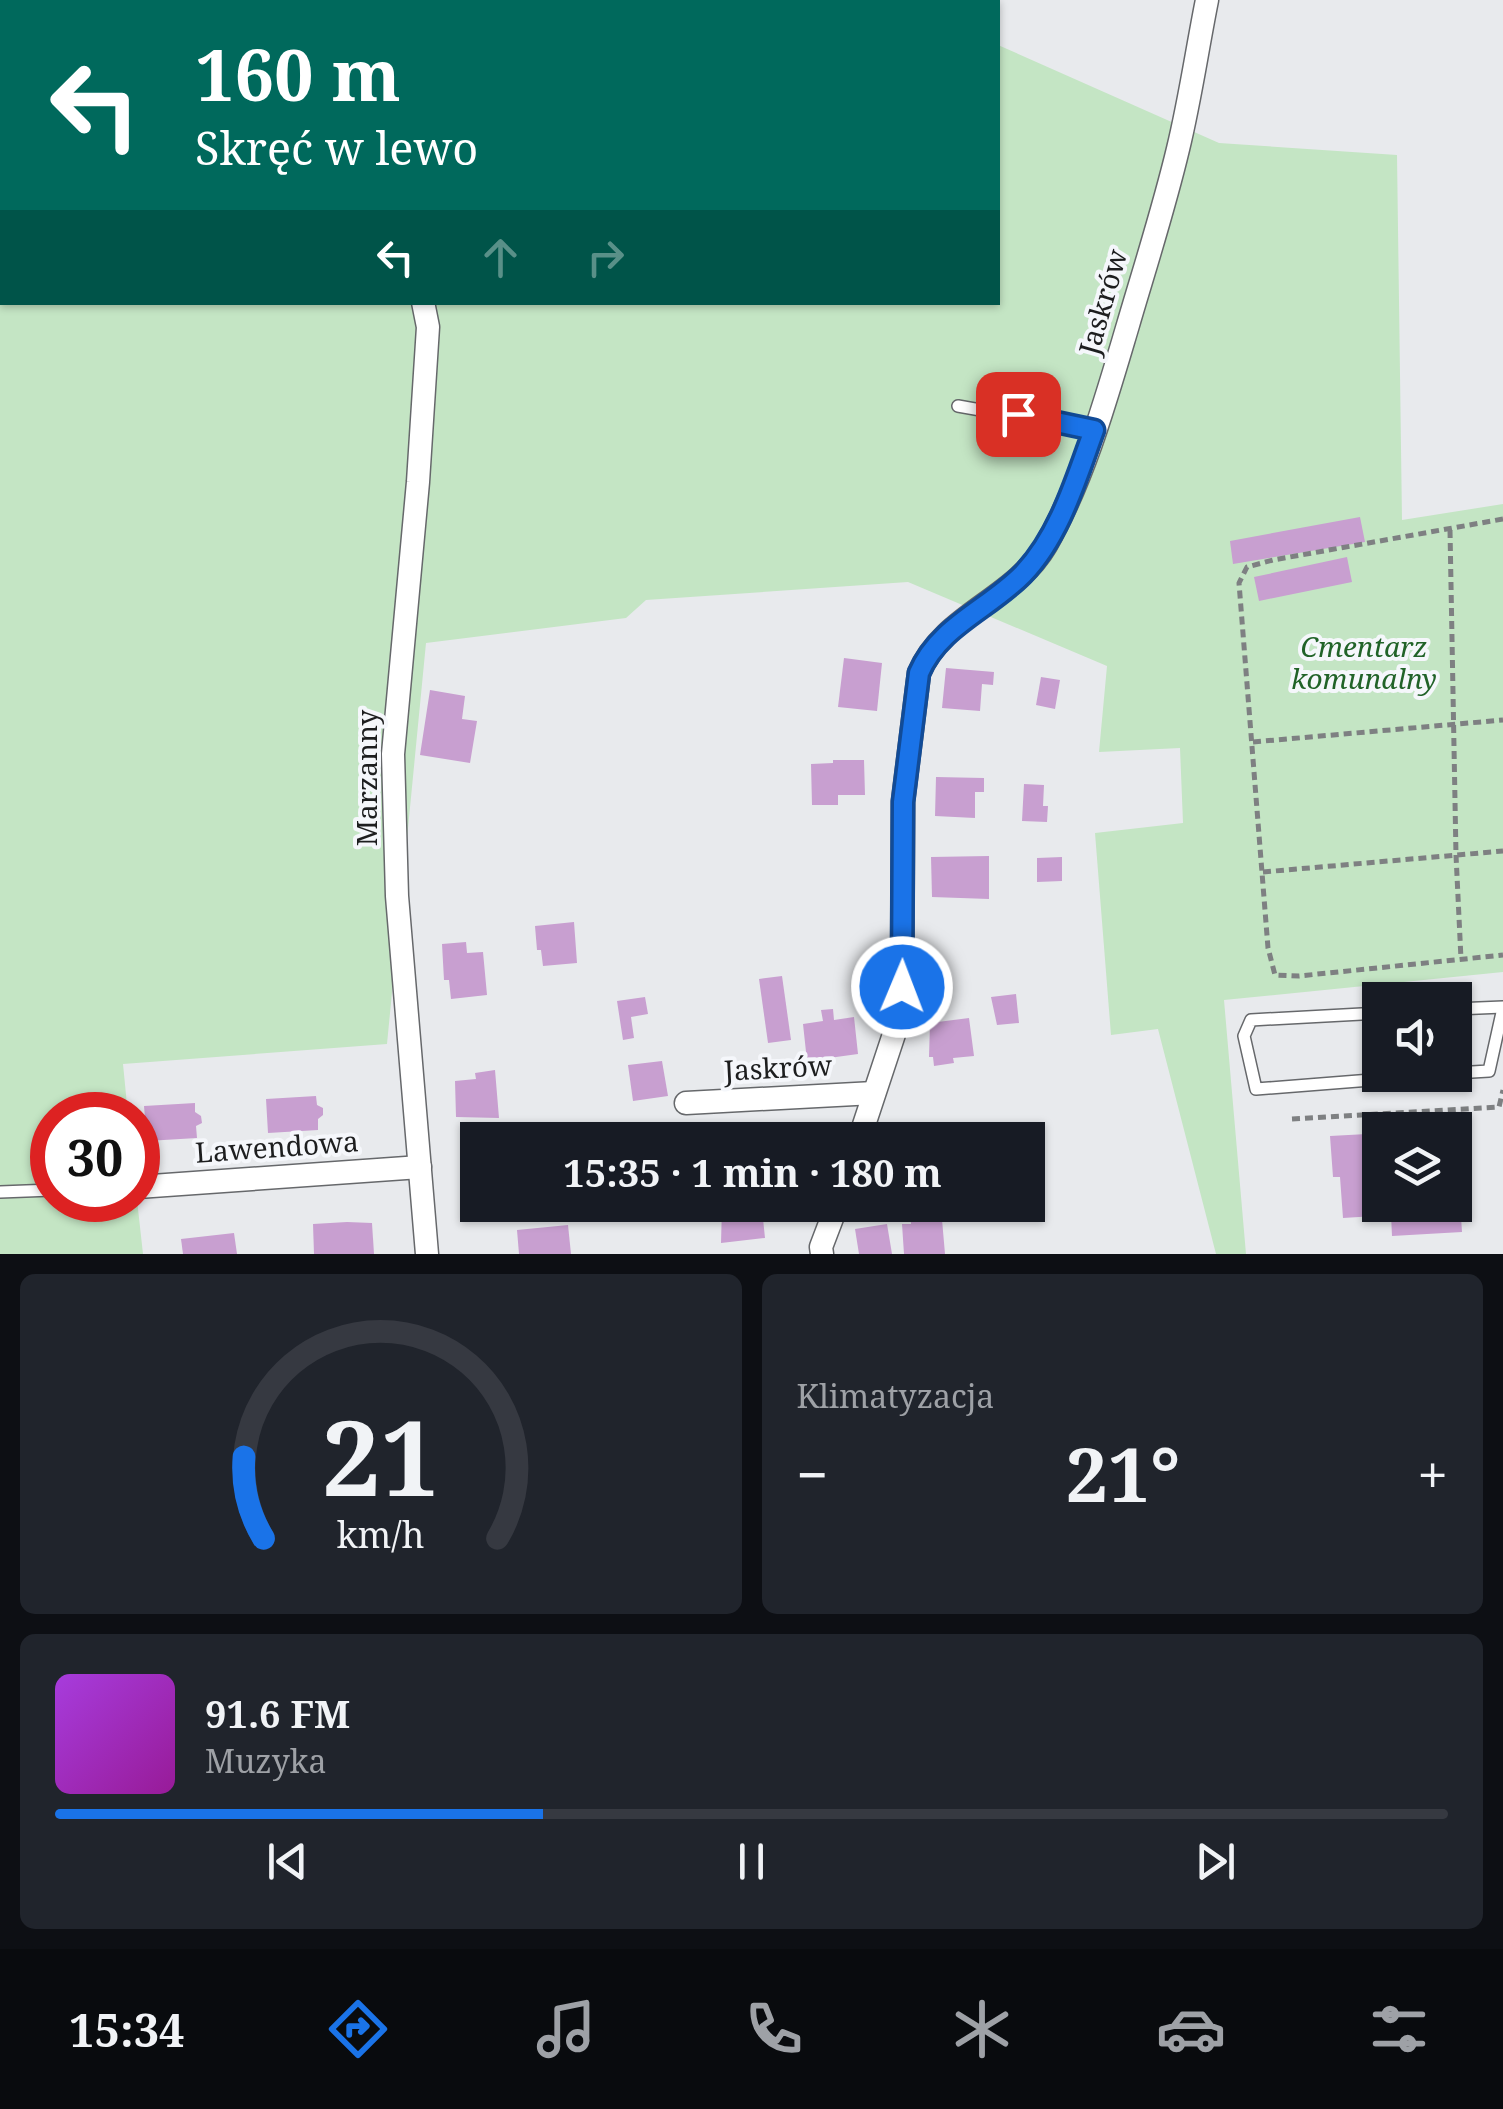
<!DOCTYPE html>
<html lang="pl">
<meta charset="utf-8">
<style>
body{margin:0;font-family:"Noto Serif",serif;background:#20242c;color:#f1f3f6;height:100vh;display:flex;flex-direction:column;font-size:38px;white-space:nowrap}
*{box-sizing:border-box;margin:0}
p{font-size:32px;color:#9ea1a6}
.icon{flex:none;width:55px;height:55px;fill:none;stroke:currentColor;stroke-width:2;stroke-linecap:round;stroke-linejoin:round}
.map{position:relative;height:1254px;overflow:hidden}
.details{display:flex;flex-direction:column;gap:20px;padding:20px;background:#0d0f14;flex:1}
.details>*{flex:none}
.banner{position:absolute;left:0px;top:0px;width:1000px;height:305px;box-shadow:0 2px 8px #0004;background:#00695c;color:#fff;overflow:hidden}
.buttons{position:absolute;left:1362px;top:982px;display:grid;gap:20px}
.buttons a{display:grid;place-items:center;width:110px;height:110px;border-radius:0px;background:#171b24;box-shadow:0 2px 8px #0004;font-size:50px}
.speed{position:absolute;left:30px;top:1092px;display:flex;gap:20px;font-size:50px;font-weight:700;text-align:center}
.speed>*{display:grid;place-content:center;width:130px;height:130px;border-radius:50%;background:#171b24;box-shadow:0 2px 8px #0004;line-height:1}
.speed .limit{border:15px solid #d22;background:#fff;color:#111}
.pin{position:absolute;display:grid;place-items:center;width:85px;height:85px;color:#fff;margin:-42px;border-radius:20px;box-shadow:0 5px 15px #0006}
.me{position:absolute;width:110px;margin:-55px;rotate:1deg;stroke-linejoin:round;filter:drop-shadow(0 0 8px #0008)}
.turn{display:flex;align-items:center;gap:35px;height:210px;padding:0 30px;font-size:45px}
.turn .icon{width:130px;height:130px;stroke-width:2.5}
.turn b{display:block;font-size:70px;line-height:85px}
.lanes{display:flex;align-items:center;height:95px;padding:0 30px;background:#0003;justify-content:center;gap:50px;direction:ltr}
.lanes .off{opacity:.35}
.big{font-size:75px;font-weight:700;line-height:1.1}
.details .widget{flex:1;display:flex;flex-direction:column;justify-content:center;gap:15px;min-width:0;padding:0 35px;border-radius:15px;background:#20242c}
.details .dial{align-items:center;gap:0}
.dial svg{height:260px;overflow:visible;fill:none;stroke:#363941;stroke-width:7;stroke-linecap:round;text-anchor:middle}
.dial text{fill:#f1f3f6;stroke:none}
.song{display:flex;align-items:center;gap:30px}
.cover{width:120px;height:120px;border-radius:15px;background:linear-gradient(135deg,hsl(280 70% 55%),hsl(300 70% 35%))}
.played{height:10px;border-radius:5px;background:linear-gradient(90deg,#1a73e8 35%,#363941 35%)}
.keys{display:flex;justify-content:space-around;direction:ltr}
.heat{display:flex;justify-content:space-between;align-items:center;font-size:55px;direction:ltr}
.details .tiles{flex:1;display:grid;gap:20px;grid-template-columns:1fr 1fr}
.widget:last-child{grid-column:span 2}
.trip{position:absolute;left:460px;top:1122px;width:585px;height:100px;border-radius:0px;background:#171b24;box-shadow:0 2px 8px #0004;font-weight:700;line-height:100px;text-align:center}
.tab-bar{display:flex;height:160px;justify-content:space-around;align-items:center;background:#090b0e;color:#9ea1a6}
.tab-bar .icon{width:70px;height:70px}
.tab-bar .current{color:#1a73e8}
.tab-bar b{font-size:45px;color:#f1f3f6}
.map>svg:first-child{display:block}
</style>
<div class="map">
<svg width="1503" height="1254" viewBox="0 0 1503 1254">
<rect width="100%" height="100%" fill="#e8eaed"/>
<!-- green -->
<g fill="#c4e5c4">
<polygon points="317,0 896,0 902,2 315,2"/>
<polygon points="0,34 2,302 998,302 998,45 1219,143 1397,155 1402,520 1503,504 1503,972 1224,1000 1246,1254 1216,1254 1158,1029 1111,1035 1095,833 1183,823 1180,748 1099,752 1107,666 908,582 646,600 626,618 426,643 387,1044 123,1064 128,1115 52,1115 52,1200 137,1200 143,1254 0,1254"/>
</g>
<!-- building -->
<g fill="#c89fd0">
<polygon points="1360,517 1365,542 1233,564 1230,541"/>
<polygon points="1347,557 1352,582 1259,601 1254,577"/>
<polygon points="844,658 882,663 877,711 838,707"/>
<polygon points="946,668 994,672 993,685 982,684 980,711 942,708"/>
<polygon points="1041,677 1060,680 1055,709 1036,705"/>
<polygon points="430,690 465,696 462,719 477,721 470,763 420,755"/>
<polygon points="833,760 864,760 865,795 838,795 838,805 812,805 811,764 833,763"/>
<polygon points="936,777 984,778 984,792 975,792 975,818 935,816"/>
<polygon points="1024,784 1044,785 1043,806 1048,806 1047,822 1022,821"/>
<polygon points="989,856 989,899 932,897 931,857"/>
<polygon points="1062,857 1062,881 1037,882 1037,858"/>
<polygon points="574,922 577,963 543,966 541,950 537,950 535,926"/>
<polygon points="466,942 467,953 483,952 487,995 451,999 449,980 444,980 442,944"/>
<polygon points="782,976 791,1040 768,1043 759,979"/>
<polygon points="1016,994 1019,1023 997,1025 991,997"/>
<polygon points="645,997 648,1014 631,1017 634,1038 623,1040 617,1001"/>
<polygon points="833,1009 834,1020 854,1017 858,1054 807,1061 803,1024 823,1021 821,1010"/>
<polygon points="969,1018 974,1056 953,1058 954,1063 934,1066 933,1057 929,1057 930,1023"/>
<polygon points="662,1061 668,1096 633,1101 628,1065"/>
<polygon points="495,1070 499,1118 456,1117 455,1081 476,1079 475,1073"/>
<polygon points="316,1096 317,1105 323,1108 323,1115 318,1119 318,1130 268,1133 266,1099"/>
<polygon points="195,1103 195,1112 201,1116 202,1123 196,1126 197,1138 147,1141 144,1106"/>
<polygon points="1432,1114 1432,1125 1451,1123 1451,1130 1380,1130 1380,1205 1455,1205 1455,1187 1459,1187 1462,1232 1392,1236 1391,1215 1343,1218 1340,1177 1333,1177 1330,1136 1367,1134 1366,1119"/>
<polygon points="926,1124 935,1125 936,1137 890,1140 889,1128"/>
<polygon points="754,1127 754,1140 715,1140 714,1130"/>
<polygon points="754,1205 754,1210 762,1209 765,1238 721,1243 722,1206"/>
<polygon points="941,1208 945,1254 904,1254 902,1224 911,1224 910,1211"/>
<polygon points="347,1222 372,1223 374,1254 314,1254 313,1224"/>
<polygon points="887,1224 892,1254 859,1254 855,1229"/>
<polygon points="568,1225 571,1254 519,1254 517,1230"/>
<polygon points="234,1233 237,1254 183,1254 181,1239"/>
</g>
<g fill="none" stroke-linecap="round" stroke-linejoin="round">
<!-- lane casing -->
<g stroke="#66686b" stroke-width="14">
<g id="lane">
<polyline points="958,406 1094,430"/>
<polyline points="997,412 1002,383"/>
<polyline points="1455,1009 1503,1007"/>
<polyline points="1380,1013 1251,1020 1244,1036 1256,1089 1434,1075"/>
<polyline points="1455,1073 1489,1071 1503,1008"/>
<polyline points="0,1192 52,1190"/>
</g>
</g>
<!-- street casing -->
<g stroke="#66686b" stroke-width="25">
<g id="street">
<polyline points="345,0 345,2"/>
<polyline points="423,302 428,327 418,482 393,754 397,896 427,1254"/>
<polyline points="686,1103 874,1093"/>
<path d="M859 1140 902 1010 903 801 919 673C943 615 1015 599 1046 545 1084 478 1106 399 1128 325 1145 267 1164 208 1178 149 1190 100 1197 50 1207 0"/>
<polyline points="138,1187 420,1167"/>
<polyline points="822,1254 821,1247 837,1205"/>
</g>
</g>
<!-- path -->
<g stroke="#7e8082" stroke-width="5" stroke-dasharray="8 5" stroke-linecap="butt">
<polyline points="0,51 2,51"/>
<polyline points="1503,519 1273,560 1247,567 1239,583 1268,948 1275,975 1299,976 1503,955"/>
<polyline points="1450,530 1456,855 1461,959"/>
<polyline points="1253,742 1503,720"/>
<polyline points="1263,872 1503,851"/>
<polyline points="1292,1119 1499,1107 1503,1090"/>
</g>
<!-- lane -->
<use href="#lane" stroke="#fff" stroke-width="11"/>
<!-- street -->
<use href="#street" stroke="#fff" stroke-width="22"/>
</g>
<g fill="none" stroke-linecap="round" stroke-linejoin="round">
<!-- route casing -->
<g stroke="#114b97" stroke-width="25">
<path id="route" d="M902 987 903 802 919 673C939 626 989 609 1023 574 1060 535 1076 479 1094 430L1018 414"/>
</g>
<!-- route -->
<use href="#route" stroke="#1a73e8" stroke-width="18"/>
</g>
<g text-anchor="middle" stroke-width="8" stroke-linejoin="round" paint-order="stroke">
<!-- street labels -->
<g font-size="28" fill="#1d1e1f" stroke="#f5f7fb">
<text transform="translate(1103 302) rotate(-74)" y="10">Jaskrów</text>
<text transform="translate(367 778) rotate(-90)" y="10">Marzanny</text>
<text transform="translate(778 1068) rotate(-3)" y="10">Jaskrów</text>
<text transform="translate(277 1147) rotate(-4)" y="10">Lawendowa</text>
</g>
<!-- park labels -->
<g font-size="28" font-style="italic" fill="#216328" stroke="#f5f7fb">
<text x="1364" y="657">Cmentarz<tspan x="1364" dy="32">komunalny</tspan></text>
</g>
</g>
</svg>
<div class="buttons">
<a><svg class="icon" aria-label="sound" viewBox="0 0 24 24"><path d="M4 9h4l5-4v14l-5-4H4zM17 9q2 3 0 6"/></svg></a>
<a><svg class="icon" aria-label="layers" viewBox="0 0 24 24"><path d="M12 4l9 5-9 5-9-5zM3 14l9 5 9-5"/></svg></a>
</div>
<div class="speed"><div class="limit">30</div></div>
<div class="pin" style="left:1018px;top:414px;background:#d93025"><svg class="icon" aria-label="arrive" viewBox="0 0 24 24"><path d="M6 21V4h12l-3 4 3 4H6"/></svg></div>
<svg class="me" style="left:902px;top:987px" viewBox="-20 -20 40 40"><circle r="17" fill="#1a73e8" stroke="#fff" stroke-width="3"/><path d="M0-11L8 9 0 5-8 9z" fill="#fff"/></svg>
<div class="trip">15:35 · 1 min · 180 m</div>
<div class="banner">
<div class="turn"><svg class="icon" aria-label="left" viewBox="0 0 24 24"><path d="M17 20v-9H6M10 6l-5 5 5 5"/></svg><div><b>160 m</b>Skręć w lewo</div></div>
<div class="lanes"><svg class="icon" aria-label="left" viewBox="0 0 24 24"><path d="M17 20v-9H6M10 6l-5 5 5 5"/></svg><svg class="icon off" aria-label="ahead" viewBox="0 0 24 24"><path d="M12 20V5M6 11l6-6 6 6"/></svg><svg class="icon off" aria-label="right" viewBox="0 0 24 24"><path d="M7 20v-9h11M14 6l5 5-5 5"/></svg></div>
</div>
</div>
<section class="details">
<div class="tiles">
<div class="widget dial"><svg viewBox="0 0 100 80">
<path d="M14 69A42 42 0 1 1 86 69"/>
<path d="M14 69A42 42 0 0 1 8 44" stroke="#1a73e8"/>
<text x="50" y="56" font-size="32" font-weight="700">21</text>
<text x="50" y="72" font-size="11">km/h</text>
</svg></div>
<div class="widget"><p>Klimatyzacja</p>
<div class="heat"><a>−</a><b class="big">21°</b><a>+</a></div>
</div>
<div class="widget">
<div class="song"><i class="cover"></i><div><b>91.6 FM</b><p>Muzyka</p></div></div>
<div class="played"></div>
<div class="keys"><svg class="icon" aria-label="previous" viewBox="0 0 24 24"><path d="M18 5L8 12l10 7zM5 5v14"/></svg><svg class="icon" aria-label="pause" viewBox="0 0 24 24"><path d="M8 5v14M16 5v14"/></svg><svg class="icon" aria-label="next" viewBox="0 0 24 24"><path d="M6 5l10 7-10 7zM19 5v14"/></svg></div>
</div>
</div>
</section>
<nav class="tab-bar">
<b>15:34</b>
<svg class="icon current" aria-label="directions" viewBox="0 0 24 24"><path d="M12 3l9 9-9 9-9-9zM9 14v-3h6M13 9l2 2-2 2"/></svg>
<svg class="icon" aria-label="music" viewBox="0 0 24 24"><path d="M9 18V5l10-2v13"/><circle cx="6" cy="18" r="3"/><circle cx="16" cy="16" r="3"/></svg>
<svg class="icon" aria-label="phone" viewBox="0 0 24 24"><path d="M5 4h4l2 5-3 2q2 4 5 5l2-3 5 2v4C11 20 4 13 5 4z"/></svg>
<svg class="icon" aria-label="climate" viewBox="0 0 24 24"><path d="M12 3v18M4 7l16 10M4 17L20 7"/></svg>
<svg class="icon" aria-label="car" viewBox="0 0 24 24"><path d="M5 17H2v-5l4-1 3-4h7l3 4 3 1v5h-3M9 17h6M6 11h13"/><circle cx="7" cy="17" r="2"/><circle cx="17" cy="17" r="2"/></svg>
<svg class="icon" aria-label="filters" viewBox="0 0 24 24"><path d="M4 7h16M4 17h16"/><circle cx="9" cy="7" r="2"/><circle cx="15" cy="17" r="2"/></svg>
</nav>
